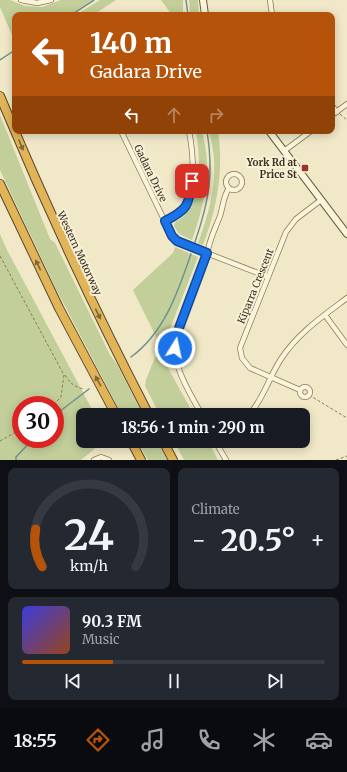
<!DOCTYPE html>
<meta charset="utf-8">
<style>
body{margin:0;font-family:Merriweather,serif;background:#242831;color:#f1f3f6;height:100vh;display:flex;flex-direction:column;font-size:15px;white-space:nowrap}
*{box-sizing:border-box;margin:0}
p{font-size:13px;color:#9ea1a6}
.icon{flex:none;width:22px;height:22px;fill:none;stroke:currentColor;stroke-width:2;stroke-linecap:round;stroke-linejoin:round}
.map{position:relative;height:460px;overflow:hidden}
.side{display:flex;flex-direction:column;gap:8px;padding:8px;background:#0d0f14;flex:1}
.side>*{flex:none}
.guide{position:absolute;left:12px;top:12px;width:323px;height:122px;border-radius:8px;box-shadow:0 2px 10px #0003;background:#b45309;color:#fff;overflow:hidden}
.speed{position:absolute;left:12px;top:396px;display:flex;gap:8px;font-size:20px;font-weight:700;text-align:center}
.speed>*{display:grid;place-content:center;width:52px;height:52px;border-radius:50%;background:#171b24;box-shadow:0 2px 10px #0003;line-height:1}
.speed .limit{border:6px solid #d22;background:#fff;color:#111}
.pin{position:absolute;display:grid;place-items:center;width:34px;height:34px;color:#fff;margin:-17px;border-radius:8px;box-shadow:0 2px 6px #0006}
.me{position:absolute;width:44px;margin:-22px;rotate:10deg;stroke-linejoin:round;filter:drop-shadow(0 0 3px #0008)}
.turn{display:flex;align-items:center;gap:14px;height:84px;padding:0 12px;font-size:18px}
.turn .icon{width:52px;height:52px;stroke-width:2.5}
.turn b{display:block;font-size:28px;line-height:34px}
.lanes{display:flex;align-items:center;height:38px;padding:0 12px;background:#0003;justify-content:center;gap:20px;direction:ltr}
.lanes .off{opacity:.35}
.big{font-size:30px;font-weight:700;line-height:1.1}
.side .tile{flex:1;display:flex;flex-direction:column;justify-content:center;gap:6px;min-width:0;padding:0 14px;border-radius:8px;background:#242831}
.side .dial{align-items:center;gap:0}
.dial svg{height:104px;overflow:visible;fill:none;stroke:#363941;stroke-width:7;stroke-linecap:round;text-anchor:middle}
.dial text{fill:#f1f3f6;stroke:none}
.song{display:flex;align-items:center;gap:12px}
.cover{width:48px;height:48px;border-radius:6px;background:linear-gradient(135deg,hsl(240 70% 55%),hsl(20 70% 35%))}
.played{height:4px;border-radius:2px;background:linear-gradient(90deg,#b45309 30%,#363941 30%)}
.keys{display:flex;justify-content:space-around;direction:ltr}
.heat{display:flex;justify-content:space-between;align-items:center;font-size:22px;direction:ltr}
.side .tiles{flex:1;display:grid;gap:8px;grid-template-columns:1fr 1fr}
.tile:last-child{grid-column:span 2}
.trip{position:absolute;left:76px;top:408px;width:234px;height:40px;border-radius:8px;background:#171b24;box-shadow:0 2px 10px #0003;font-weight:700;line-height:40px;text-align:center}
.dock{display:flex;height:64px;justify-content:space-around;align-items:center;background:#090b0e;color:#9ea1a6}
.dock .icon{width:28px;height:28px}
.dock .on{color:#b45309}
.dock b{font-size:18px;color:#f1f3f6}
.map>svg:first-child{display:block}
</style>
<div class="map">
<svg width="347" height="460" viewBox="0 0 347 460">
<rect width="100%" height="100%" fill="#f0e8c7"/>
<!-- green -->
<g fill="#c2cf9a" fill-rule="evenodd">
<polygon points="0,0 10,0 25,6 42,7 61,0 92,0 69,15 15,15 15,42 0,7"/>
<polygon points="100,0 116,0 93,15 76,15"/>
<polygon points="161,0 183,0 183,15 172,15"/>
<polygon points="189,0 198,0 199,15 190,15"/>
<polygon points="0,115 50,239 55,243 110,355 116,363 143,415 122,415 56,289 0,170"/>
<path d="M196 131H202C205 143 207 155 207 168 207 193 200 217 192 240L179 234 174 226 175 222C205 209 200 158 196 131Z"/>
<path d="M209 131H218C224 171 217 208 203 245L198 243C208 216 216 188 214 158 213 149 211 140 209 131Z"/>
<path d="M0 234 7 250 95 415H83V441H104L81 460H0ZM21 405H55V439H21Z"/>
<polygon points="175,247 198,257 162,349 133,290 173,253"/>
<polygon points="155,357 162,357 194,415 160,415 145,386 146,380"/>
<polygon points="137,441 157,441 167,460 148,460"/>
<polygon points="174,441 208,441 218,460 184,460"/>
</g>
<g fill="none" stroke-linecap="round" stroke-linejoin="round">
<!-- stream -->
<g stroke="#6e938e" stroke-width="1.5">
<polyline points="186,0 188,15"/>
<polyline points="71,15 94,0"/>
<polyline points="0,60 15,50"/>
<path d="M195 242C209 201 214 174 207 131"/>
<path d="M131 357C164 333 178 292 191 254"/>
<polyline points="55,415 89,389"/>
<polyline points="16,460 16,457 33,439"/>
</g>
<!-- street casing -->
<g stroke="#8d7b5b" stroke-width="6">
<g id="street">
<polyline points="21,0 37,3 51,0"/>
<polyline points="270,0 272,15"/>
<polyline points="332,106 337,112"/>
<polyline points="332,115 347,104"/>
<polyline points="121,131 171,234 175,239 181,243 268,277"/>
<polyline points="284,151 311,131"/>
<circle cx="234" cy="182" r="8"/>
<path d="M165 221C171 218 179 215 183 210 197 194 193 151 189 131"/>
<polyline points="325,315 347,345"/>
<circle cx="305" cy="392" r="5"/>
<polyline points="300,390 250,368 242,358 240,348 286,232 296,219 321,200"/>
<path d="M202 415C186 386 168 362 179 328L207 256C208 242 215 229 220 216 223 207 223 197 229 188"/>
<path d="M249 415C264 398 269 377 281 359 298 333 323 316 347 298"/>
<polyline points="215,441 226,460"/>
<polyline points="94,460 101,457 109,460"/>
</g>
</g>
<!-- secondary casing -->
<g stroke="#6e5c3f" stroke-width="8">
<g id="secondary">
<polyline points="203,0 205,15"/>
<polyline points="269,131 347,234"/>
</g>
</g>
<!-- highway casing -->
<g stroke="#5a4930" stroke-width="10">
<g id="highway">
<path d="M0 96C45 204 95 311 149 415"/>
<polyline points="0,184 59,308 116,415"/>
<polyline points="131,441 141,460"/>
<polyline points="163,441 173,460"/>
</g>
</g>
<!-- path -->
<g stroke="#8d7b5b" stroke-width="1" stroke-dasharray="3 2" stroke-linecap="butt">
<polyline points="340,114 347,120"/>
<polyline points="0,256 64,375 61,397 53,405"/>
<path d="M65 375C70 383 73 386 83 389"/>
<polyline points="309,395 347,418"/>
<polyline points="0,441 21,429"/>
<polyline points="336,460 347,456"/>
</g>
<!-- street -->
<use href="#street" stroke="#faf4db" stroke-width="4.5"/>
<!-- secondary -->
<use href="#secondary" stroke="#faf4db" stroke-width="6"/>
<!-- highway -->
<use href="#highway" stroke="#e0b457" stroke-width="8"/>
</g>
<!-- one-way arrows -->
<defs><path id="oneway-solid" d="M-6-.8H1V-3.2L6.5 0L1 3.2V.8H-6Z"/></defs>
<g fill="#7e6536">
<use href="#oneway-solid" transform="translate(21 145) rotate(67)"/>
<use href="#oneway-solid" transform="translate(38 265) rotate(-116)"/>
<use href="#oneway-solid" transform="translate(98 314) rotate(64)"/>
<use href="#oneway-solid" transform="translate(98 381) rotate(-119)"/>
</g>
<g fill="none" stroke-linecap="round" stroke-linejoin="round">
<!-- route casing -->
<g stroke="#114b97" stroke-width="10">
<path id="route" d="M175 348 179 328 207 253 177 241 172 236 165 221C187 210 189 206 192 181"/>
</g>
<!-- route -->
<use href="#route" stroke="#1a73e8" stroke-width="7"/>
</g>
<!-- markers -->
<rect fill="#9d362a" stroke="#f7f1d7" stroke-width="1.5" x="301" y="164" width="8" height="8" rx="2"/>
<g text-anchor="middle" stroke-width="4" stroke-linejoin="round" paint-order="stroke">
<!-- poi labels -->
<g font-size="10" font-weight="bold" fill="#3c3120" stroke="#f7f1d7" text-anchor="end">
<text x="297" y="166">York Rd at<tspan x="297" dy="12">Price St</tspan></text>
</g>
<!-- street labels -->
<g font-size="10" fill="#3c3120" stroke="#f7f1d7">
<text transform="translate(151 173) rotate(64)" y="4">Gadara Drive</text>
<text transform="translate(80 253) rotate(65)" y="4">Western Motorway</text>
<text transform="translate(255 286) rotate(-68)" y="4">Kiparra Crescent</text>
</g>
</g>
</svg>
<div class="speed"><div class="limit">30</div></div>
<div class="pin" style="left:192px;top:181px;background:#d93025"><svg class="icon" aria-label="arrive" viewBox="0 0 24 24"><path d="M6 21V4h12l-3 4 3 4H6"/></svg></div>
<svg class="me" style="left:175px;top:348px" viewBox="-20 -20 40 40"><circle r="17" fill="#1a73e8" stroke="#fff" stroke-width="3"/><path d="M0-11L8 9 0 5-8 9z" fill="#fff"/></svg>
<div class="trip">18:56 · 1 min · 290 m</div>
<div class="guide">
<div class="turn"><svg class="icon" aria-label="left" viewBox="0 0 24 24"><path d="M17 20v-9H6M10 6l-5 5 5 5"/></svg><div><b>140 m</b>Gadara Drive</div></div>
<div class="lanes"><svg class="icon" aria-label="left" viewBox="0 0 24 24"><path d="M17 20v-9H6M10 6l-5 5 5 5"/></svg><svg class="icon off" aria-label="ahead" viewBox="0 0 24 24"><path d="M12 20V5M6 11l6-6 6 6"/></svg><svg class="icon off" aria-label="right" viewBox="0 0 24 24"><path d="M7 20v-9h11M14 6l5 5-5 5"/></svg></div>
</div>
</div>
<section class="side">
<div class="tiles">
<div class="tile dial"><svg viewBox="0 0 100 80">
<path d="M14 69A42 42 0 1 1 86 69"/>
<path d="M14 69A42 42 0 0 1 9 40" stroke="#b45309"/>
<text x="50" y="56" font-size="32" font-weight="700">24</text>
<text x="50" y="72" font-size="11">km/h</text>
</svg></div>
<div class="tile"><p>Climate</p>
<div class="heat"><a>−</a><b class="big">20.5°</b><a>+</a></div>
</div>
<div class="tile">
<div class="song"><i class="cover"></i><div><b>90.3 FM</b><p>Music</p></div></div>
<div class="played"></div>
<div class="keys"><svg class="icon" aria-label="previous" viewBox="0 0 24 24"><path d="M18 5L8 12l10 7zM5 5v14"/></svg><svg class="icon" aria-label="pause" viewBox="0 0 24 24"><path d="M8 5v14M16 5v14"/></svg><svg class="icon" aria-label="next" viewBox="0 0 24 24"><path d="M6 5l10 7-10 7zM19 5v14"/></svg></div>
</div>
</div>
</section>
<nav class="dock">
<b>18:55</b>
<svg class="icon on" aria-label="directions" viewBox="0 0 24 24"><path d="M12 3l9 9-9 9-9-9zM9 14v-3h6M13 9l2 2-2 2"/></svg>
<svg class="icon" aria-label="music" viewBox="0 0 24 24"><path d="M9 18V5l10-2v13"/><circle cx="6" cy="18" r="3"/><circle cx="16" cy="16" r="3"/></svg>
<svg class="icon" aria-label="phone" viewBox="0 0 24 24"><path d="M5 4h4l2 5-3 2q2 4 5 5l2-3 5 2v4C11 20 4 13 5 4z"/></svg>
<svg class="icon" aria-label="climate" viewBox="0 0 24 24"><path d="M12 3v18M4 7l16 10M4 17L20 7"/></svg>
<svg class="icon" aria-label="car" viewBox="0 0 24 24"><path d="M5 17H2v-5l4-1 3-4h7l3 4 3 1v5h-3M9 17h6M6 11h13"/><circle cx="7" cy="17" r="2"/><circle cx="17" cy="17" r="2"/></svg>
</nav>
